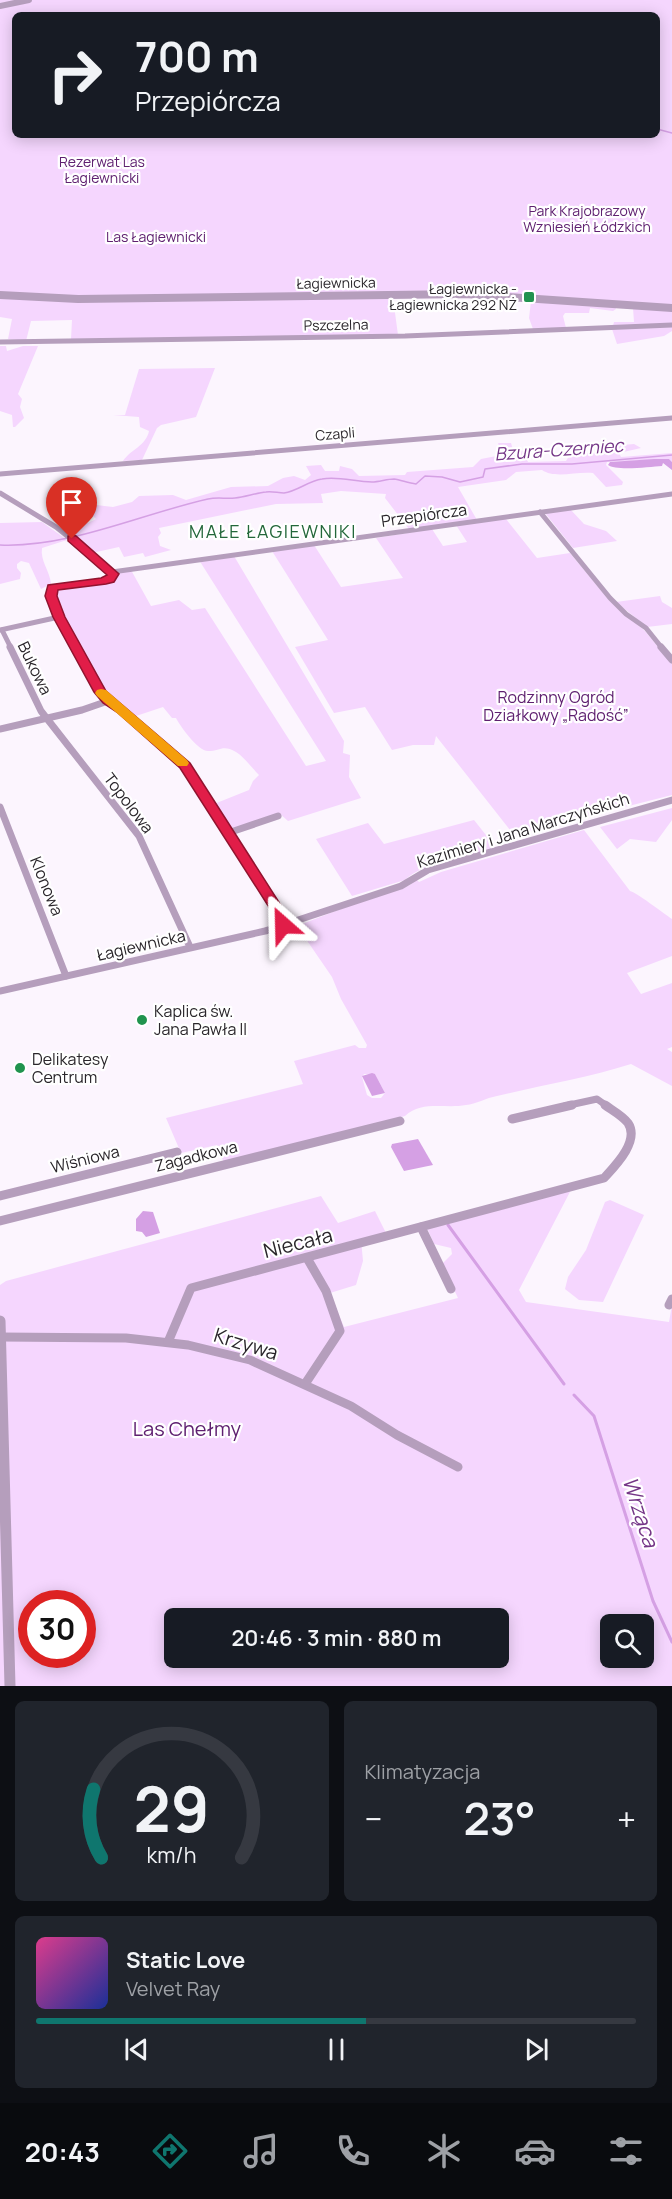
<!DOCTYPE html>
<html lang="pl">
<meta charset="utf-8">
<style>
body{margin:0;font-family:Manrope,sans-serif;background:#20242c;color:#f1f3f6;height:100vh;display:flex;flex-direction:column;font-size:22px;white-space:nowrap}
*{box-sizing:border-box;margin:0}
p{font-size:20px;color:#9ea1a6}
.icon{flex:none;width:33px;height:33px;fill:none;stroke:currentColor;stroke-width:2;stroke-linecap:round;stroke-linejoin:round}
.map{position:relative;height:1686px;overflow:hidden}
.details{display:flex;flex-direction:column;gap:15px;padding:15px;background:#0d0f14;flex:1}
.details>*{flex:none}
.top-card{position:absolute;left:12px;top:12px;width:648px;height:126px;border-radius:9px;box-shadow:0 3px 15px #0003;background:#171b24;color:#f1f3f6;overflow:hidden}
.tools{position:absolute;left:600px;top:1614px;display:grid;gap:12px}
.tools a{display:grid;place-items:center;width:54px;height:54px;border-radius:9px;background:#171b24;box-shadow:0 3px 15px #0003;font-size:30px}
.speed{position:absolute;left:18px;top:1590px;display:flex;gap:12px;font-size:30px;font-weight:700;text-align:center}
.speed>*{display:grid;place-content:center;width:78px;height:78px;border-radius:50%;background:#171b24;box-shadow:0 3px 15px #0003;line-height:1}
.speed .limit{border:9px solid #d22;background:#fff;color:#111}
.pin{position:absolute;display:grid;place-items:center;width:51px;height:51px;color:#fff;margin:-62px -26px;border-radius:50% 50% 50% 0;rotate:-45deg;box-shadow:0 0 6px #0007}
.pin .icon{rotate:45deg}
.me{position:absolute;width:66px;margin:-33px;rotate:335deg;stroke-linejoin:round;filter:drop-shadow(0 0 4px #0008)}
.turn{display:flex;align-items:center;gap:21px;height:126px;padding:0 24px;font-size:27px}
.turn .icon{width:78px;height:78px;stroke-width:2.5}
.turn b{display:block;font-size:42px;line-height:51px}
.big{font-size:45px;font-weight:600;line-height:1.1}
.details .widget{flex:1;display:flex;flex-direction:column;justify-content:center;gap:9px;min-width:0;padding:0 21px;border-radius:9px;background:#20242c}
.details .dial{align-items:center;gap:0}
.dial svg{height:156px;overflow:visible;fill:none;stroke:#363941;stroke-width:7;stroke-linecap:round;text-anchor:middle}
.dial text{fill:#f1f3f6;stroke:none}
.song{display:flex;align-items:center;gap:18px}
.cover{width:72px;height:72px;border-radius:9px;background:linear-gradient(135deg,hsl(330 70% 55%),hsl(230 70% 35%))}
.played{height:6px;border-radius:3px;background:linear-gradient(90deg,#0f766e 55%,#363941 55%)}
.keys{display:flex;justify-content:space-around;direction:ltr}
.heat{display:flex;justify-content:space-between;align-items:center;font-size:33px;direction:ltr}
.details .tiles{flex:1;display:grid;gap:15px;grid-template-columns:1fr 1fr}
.widget:last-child{grid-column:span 2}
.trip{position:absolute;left:164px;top:1608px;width:345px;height:60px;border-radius:9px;background:#171b24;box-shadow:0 3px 15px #0003;font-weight:600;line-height:60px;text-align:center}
.dock{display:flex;height:96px;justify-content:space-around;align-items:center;background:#090b0e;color:#9ea1a6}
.dock .icon{width:42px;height:42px}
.dock .current{color:#0f766e}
.dock b{font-size:27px;color:#f1f3f6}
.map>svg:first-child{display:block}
</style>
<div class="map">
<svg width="672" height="1686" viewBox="0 0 672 1686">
<rect width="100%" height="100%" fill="#fcf5fe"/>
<!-- green -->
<g fill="#f5d6fe" fill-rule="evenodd">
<path d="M0 0H672V324L613 326 614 322H634L633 308 615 306 616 309 613 311 590 308 589 313H565L563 316 566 328 533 329 529 318 531 301 461 296 393 298 398 335 71 339 72 320 31 321 26 341 8 339 12 319 0 317ZM15 15H657V135H15Z"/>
<polygon points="672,327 672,331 664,336 617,344 612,329"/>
<polygon points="0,346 6,346 7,351 23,346 38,346 18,394 22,399 20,407 24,418 15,427 13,427 12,415 0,411"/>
<path d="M215 368 196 417 161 425 157 428 142 460 123 461C131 449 146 446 149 431L140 427 139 417 113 415H125L139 369Z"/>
<path d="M498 443H511L513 450 524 451 528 462 566 461 571 453H604L601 447 634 444 641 448 619 453 621 457 672 453V462L669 459 607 462 606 465 623 482 622 485 606 487 593 473C577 471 555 479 542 470L516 472 506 480 458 487 477 520 409 529 385 498 386 494 341 491 321 494 323 503 276 504 159 528 161 533 158 537 160 546 171 550 145 557 143 553 124 557 119 547 92 553 62 525 67 524 76 529 70 520 79 519 88 523 96 519 91 514 54 521 52 516 53 513 63 509 60 499 83 500 88 504 113 507 132 502 139 496 173 495 186 500 231 487 268 486 283 478 294 476 305 480 311 475 306 466 321 465 325 471H339L340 466 352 469 359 476 405 475 407 472 473 467 481 459 502 455Z"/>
<polygon points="570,509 584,524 606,531 617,541 573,548 545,513"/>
<polygon points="506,519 537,558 570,553 609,600 645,631 672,664 672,795 514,835 436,736 434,745 413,745 392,750 365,707 334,713 295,647 328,640 272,551 314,545 341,587 403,578 376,538 432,529 443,546 467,542 456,525"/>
<path d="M42 522 67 540 42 548C40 561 50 571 51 584L41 589 29 563 21 561 17 564V568L21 573 20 579 0 584V523Z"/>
<path d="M234 556 344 741 343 753 350 755 349 777 361 798 288 821 279 813 231 831 214 804 249 790 253 781 259 775C252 768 244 757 236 752 223 744 220 751 208 751 198 751 180 726 176 718H172L163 707 136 716 111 699 104 691 65 622 54 589C70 587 111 587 118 573L131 570 151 606 179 600 192 610 205 608 306 766 326 761 199 560Z"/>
<polygon points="660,596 662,602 672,608 672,624 647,627 616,602"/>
<polygon points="672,808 672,820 656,842 630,839 617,849 600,827"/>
<path d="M474 820 497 849C471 855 423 862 405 880L352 896 316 839 368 823 384 844Z"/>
<path d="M584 830 630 891C636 892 663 913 672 919V956L627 973 641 994 672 983V1047L667 1049 672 1052V1086L631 1064C587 1078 542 1085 497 1096 486 1098 476 1104 466 1105 445 1109 422 1100 405 1116L224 1163 217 1145 181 1153 166 1118 303 1084 294 1061 355 1045 359 1048H366L367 1045 341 999 332 977 297 926 361 901 410 885 416 879 419 882 441 872ZM364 1074H375L385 1093 381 1098H372L367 1095 362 1077Z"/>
<path d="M572 1188 519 1290 526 1302 669 1322 672 1305V1686H0V1285L6 1281 321 1196 338 1223 375 1211 386 1233 361 1240 363 1261 356 1285 330 1293 344 1327 458 1298 442 1264 452 1254 451 1248 434 1244 427 1228ZM32 1604H82V1654H32ZM174 1618H498V1658H174ZM610 1624H644V1658H610Z"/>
<polygon points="610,1200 644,1215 603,1302 579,1300 565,1289 568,1277 586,1250 605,1202"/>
</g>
<!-- water -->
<g fill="#d5a0e4">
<path d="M654 459H669L672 462V470L663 463 662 466C650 467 615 471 608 465L610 462Z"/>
<polygon points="372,1073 375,1074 385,1093 372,1096 362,1076"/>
<polygon points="418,1139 433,1165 404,1171 391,1147 392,1144"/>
<polygon points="143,1211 153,1212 160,1233 146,1237 142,1232 136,1231 136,1219"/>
</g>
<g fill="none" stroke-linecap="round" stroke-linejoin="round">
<!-- stream-far1 -->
<g stroke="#d5a0e4" stroke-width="1.5">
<polyline points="657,129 672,133"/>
<path d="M0 545C69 548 141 514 208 499 217 497 226 499 235 498 245 497 256 493 266 492 272 491 278 493 284 493 298 491 308 481 322 479 339 476 355 482 372 482 379 482 387 479 394 479 401 480 408 483 416 484L425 476 442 477 460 482 483 477 485 469 522 464H572L672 455"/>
</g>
<!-- stream -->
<g stroke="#d5a0e4" stroke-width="3">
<polyline points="448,1225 564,1384"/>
<polyline points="574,1395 594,1416 653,1601 672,1642"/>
</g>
<!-- minor-far2 -->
<g stroke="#b59ebc" stroke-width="5">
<polyline points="0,342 405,336 672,325"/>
<polyline points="0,474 672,418"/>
<polyline points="0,493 56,527 112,572"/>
<polyline points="540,512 610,598 626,614 646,628 662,648"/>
<polyline points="112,572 672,494"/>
<polyline points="0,630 59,617"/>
<polyline points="2,630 11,648"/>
<polyline points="77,648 59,617 50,591 52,587 106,581 112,577 112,572"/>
</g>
<!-- minor-far1 -->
<g stroke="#b59ebc" stroke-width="7">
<polyline points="10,647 41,711 139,836 190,947"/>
<polyline points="661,647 672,660"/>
<polyline points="0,729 82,710 108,701"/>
<polyline points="0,807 66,976"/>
<polyline points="228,833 278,816"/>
<polyline points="283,925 401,886 428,870 672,800"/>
<polyline points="0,991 265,931 280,927 284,921 185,765 108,701 76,647"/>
<polyline points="565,1106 597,1099 607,1106"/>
</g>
<!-- minor -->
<g stroke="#b59ebc" stroke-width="9">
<polyline points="512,1119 572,1105"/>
<polyline points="0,1196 177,1152"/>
<polyline points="0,1221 400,1121"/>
<polyline points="421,1227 451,1289"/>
<polyline points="669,1305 672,1299"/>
<polyline points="0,1337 126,1338 188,1345 250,1360 351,1406 397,1435 458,1467"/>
<path d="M168 1342 191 1288 604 1178C615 1166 640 1141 628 1123 623 1116 612 1110 605 1105"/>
<polyline points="305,1384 340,1331 326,1291 307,1258"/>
</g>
<!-- tertiary-far2 -->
<polyline stroke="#b59ebc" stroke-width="6" points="0,6 29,0"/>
<!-- tertiary-far1 -->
<polyline stroke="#b59ebc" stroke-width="8" points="0,295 78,299 465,294 672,308"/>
<!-- tertiary -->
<polyline stroke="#b59ebc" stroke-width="11" points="0,1321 10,1686"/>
</g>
<!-- route -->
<polygon fill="#e11d48" stroke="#92132f" stroke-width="1.5" points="72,535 76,536 119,574 114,582 106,584 58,590 57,596 65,617 106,691 190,763 291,921 288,929 278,929 274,915 180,768 118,713 103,703 94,692 53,617 45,596 48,585 101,578 107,575 68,541 68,536"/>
<!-- slow -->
<polygon fill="#f59e0b" points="101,689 106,690 187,760 189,763 187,766 178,766 97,696 95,693 97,690"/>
<!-- markers -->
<g fill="#20934e" stroke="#fff" stroke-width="2">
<rect x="523" y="291" width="12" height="12" rx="3"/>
<circle cx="142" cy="1020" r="6"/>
<circle cx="20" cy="1068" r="6"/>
</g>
<g text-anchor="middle" stroke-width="4.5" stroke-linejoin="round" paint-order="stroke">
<!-- far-park labels -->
<g font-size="14" fill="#5f2070" stroke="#fff">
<text x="102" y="167">Rezerwat Las<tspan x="102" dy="16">Łagiewnicki</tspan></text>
<text x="587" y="216">Park Krajobrazowy<tspan x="587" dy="16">Wzniesień Łódzkich</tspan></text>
<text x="156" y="242">Las Łagiewnicki</text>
</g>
<!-- far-street labels -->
<g font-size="14" fill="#2a262b" stroke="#fff">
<text transform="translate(336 283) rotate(-1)" y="5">Łagiewnicka</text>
<text transform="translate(336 325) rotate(-1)" y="5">Pszczelna</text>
<text transform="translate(335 434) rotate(-5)" y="5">Czapli</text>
</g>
<!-- far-poi labels -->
<g font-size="14" fill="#2a262b" stroke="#fff" text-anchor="end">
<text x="517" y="294">Łagiewnicka -<tspan x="517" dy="16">Łagiewnicka 292 NŻ</tspan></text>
</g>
<!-- street labels -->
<g font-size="16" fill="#2a262b" stroke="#fff">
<text transform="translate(424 515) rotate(-8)" y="6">Przepiórcza</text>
<text transform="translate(35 668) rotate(64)" y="6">Bukowa</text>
<text transform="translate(129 803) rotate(53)" y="6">Topolowa</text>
<text transform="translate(523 830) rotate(-17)" y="6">Kazimiery i Jana Marczyńskich</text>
<text transform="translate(47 886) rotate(68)" y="6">Klonowa</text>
<text transform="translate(141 945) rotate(-13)" y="6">Łagiewnicka</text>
<text transform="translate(196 1156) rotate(-14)" y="6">Zagadkowa</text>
<text transform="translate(85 1159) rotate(-14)" y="6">Wiśniowa</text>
</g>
<!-- park labels -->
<g font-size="16" fill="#5f2070" stroke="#fff">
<text x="556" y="703">Rodzinny Ogród<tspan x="556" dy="18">Działkowy „Radość”</tspan></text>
</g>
<!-- poi labels -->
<g font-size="16" fill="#2a262b" stroke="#fff" text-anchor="start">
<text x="154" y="1017">Kaplica św.<tspan x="154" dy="18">Jana Pawła II</tspan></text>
<text x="32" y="1065">Delikatesy<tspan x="32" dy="18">Centrum</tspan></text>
</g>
<!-- water labels -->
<g font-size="18" font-style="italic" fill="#753687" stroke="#fff">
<text transform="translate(559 450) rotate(-4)" y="6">Bzura-Czerniec</text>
</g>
<!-- neighbourhood labels -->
<g font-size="18" letter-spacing="1.5" fill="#23673a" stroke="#fff">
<text x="273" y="538">MAŁE ŁAGIEWNIKI</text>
</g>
<!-- near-street labels -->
<g font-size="20" fill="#2a262b" stroke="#fff">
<text transform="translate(298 1243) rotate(-14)" y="7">Niecała</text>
<text transform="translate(246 1344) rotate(17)" y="7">Krzywa</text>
</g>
<!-- near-park labels -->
<g font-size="20" fill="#5f2070" stroke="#fff">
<text x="187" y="1436">Las Chełmy</text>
</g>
<!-- near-water labels -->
<g font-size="21" font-style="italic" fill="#753687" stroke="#fff">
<text transform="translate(640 1512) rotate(72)" y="7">Wrząca</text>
</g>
</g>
</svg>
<div class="tools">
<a><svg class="icon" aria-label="search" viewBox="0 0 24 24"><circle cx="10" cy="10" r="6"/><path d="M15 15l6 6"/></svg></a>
</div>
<div class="speed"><div class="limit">30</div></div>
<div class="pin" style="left:72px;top:539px;background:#d93025"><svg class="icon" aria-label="arrive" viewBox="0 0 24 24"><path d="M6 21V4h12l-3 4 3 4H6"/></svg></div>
<svg class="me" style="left:283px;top:925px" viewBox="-20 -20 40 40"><path d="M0-17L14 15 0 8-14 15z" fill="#e11d48" stroke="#fff" stroke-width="4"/></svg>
<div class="trip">20:46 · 3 min · 880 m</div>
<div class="top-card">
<div class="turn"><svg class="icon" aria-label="right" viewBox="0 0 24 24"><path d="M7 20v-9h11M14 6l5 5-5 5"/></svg><div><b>700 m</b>Przepiórcza</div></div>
</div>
</div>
<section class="details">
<div class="tiles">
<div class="widget dial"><svg viewBox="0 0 100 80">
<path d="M14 69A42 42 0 1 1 86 69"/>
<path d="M14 69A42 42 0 0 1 10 34" stroke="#0f766e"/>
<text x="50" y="56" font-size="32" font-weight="700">29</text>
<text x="50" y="72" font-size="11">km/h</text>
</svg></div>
<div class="widget"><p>Klimatyzacja</p>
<div class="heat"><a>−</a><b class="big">23°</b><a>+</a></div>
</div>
<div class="widget">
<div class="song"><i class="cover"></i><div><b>Static Love</b><p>Velvet Ray</p></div></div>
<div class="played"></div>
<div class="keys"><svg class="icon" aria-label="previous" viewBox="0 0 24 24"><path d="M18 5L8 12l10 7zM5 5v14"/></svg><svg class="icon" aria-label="pause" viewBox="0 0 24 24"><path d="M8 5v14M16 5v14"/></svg><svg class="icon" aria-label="next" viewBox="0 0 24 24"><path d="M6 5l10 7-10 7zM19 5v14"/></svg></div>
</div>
</div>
</section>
<nav class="dock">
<b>20:43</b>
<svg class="icon current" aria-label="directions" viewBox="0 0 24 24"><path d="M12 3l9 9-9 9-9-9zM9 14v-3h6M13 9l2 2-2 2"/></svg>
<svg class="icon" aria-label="music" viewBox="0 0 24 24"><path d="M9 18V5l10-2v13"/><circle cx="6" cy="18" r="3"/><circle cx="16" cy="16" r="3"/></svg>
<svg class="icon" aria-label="phone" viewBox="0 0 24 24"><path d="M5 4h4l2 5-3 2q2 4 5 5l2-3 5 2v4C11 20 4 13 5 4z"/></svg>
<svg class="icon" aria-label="climate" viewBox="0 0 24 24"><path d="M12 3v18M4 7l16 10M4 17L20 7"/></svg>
<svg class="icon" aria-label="car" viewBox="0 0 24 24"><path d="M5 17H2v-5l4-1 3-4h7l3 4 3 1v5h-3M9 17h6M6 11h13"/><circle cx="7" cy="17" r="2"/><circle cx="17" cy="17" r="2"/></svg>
<svg class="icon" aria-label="filters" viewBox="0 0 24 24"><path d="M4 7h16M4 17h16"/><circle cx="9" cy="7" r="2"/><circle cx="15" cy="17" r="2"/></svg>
</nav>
